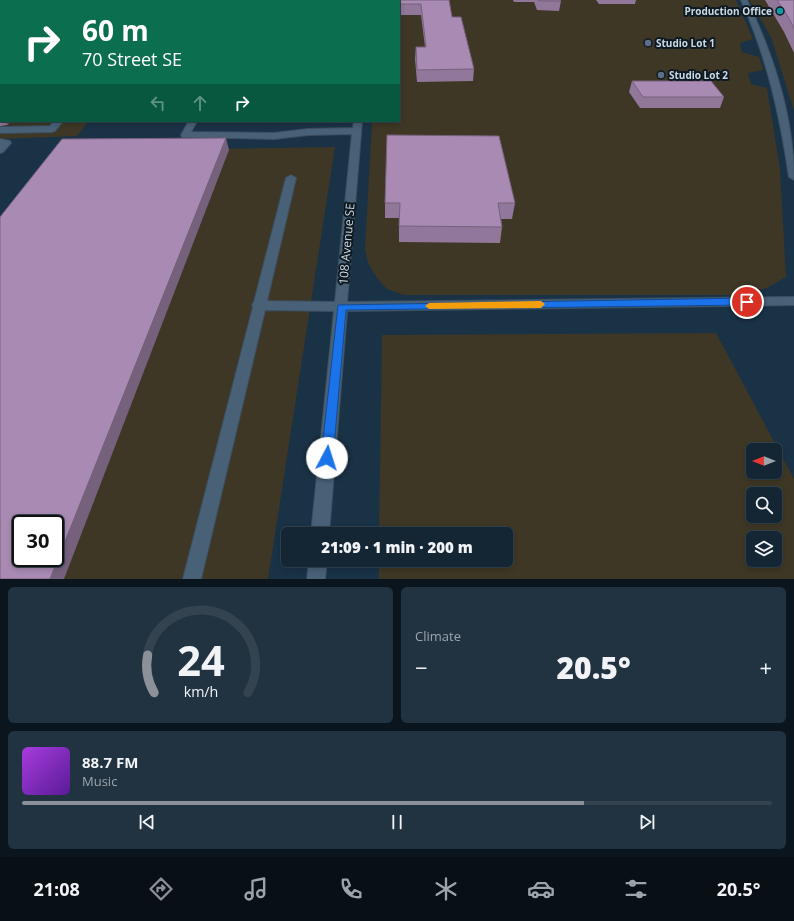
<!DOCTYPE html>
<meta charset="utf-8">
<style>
body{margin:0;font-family:"Open Sans",sans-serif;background:#213240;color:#f1f3f6;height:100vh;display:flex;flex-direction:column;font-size:15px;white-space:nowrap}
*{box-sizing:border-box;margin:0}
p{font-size:13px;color:#9da5ac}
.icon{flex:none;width:22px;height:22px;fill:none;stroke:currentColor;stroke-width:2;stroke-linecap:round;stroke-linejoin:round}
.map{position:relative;height:579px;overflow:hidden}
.details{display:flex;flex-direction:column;gap:8px;padding:8px;background:#0b151d;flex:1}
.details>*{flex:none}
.banner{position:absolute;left:0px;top:0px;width:400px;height:122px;box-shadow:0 2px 6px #0003,0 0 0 1px #33434f;background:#0b6e4f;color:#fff;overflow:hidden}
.needle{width:26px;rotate:270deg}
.fabs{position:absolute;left:746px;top:443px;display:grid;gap:8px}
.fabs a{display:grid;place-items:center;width:36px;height:36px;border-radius:6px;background:#142634;box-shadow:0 2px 6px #0003,0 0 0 1px #33434f;font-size:20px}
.speed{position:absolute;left:12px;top:515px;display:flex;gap:8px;font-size:20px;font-weight:700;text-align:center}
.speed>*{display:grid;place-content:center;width:52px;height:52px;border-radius:50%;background:#142634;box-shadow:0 2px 6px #0003,0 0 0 1px #33434f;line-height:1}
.speed .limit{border:2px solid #111;border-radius:6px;background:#fff;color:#111}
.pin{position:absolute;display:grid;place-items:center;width:34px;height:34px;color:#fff;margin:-17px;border:2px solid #fff;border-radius:50%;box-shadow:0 1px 4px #0007}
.me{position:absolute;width:44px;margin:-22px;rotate:5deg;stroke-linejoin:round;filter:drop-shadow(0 0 3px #0008)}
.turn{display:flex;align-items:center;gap:14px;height:84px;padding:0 16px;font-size:18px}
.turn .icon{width:52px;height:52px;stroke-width:2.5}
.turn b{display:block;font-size:28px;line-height:34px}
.lanes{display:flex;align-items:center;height:38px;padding:0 16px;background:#0003;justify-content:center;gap:20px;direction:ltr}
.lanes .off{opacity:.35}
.big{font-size:30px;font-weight:800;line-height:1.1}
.details .card{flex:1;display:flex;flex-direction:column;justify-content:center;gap:6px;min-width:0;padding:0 14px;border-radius:6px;background:#213240}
.details .dial{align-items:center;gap:0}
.dial svg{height:104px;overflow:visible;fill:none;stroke:#33434f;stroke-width:7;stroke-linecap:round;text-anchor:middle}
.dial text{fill:#f1f3f6;stroke:none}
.song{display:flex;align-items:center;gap:12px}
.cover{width:48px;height:48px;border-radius:6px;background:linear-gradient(135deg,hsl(280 70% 55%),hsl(270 70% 35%))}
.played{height:4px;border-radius:2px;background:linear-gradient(90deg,#8c9099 75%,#33434f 75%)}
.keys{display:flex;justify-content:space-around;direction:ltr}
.heat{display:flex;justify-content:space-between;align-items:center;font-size:22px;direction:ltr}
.details .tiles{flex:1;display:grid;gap:8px;grid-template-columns:1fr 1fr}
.card:last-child{grid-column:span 2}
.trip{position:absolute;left:281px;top:527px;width:232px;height:40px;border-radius:6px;background:#142634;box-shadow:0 2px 6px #0003,0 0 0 1px #33434f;font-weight:800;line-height:40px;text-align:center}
.menu{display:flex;height:64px;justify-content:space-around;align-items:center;background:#080f15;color:#9da5ac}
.menu .icon{width:28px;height:28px}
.menu .selected{color:#8c9099}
.menu b{font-size:18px;color:#f1f3f6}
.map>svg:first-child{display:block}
</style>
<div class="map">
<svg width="794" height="579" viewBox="0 0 794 579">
<rect width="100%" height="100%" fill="#1a3246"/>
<!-- industrial -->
<g fill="#3e3725" fill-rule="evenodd">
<polygon points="0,0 182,0 1,1 1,121 89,121 77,136 0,139"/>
<polygon points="379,0 736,0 753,39 740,43 742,52 759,57 763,70 748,73 751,84 767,88 780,169 786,277 767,288 738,295 404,295 387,289 377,278 368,263 365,249 372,121 399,121 399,1"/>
<polygon points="749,0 794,0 794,111 771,37"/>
<path d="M335 147 268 579H0V231L62 151ZM21 524H55V558H21Z"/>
<path d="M716 333 794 479V579H379V560H506V534H379L382 335ZM753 450H775V472H753ZM753 494H775V516H753ZM753 538H775V560H753Z"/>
</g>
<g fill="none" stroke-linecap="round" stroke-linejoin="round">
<!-- minor casing -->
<g stroke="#3b4f60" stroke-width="2">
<g id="minor">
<polygon points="0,0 3,0 4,1 0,3"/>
<rect x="334" y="0" width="6" height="1"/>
<rect x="367" y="0" width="6" height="1"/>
<path d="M741 0H747C774 56 794 118 794 180L789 177C780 116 767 57 741 0Z"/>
<polygon points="0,19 1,19 0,24"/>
<polygon points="54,121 63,121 55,131 52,132 0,133 0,127 50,126"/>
<polygon points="189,121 197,121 191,132 274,133 308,129 353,128 354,121 362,121 347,302 794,297 794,305 347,311 329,534 311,534 334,311 265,310 201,579 183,579 253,307 252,305 254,302 286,178 291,175 296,178 267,301 335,302 352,134 308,135 274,139 182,137 181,135"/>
<polygon points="0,139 10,141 11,143 3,152 0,153"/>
<polygon points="309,560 327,560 325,579 307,579"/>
</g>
</g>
<!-- minor -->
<use href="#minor" fill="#486177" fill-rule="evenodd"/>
</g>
<!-- wall -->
<g fill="#917799">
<polygon points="449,0 452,17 474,69 473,81 417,82 415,59 416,47 425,47 421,15 399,15 399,1"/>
<polygon points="513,0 560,0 561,1 559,11 537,10 534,2 514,2"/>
<polygon points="596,0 636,0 635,4 599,4"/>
<polygon points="765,0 794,0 794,53 784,32"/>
<polygon points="1,47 1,121 11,121 7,125 0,126 0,48"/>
<polygon points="632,81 724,97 720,108 640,108 629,92"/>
<polygon points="385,203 515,203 512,219 501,219 502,227 500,243 399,242 399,218 385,218"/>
</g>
<!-- shaded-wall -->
<g fill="#76617d">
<polygon points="5,121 11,121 7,125"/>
<polygon points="226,138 229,150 64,579 50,579"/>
</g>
<!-- building -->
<g fill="#a98ab2" stroke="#76617d" fill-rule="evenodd">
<polygon points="390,0 449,0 452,17 461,17 474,69 417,70 416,47 426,47 421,4 399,4 399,1 390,1"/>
<polygon points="538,0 560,0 561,1 539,1"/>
<polygon points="777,0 794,0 794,29 790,20"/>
<polygon points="1,47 1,110 0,111 0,48"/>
<polygon points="632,81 711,81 724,97 643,97"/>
<polygon points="387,135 499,136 515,203 498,203 502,227 399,226 400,203 385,203"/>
<path d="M226 138 50 579H0V217L62 139ZM21 524H55V558H21Z"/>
</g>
<!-- route -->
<polygon fill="#1a73e8" stroke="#114b97" points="747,298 752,302 747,305 346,310 333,458 331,462 327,464 323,462 321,458 338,305"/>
<!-- slow -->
<polygon fill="#f59e0b" points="541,301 545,304 541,308 429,309 425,306 429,303"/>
<!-- markers -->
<circle fill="#0f9aa8" stroke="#0f1922" stroke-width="1.5" cx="780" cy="11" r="4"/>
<g fill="#5c6f8a" stroke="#0f1922" stroke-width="1.5">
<circle cx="648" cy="43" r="4"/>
<circle cx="661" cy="75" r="4"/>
</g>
<g text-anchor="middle" stroke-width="4" stroke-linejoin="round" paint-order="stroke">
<!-- far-poi labels -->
<g font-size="10" font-weight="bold" fill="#cad9e5" stroke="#0f1922" text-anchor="start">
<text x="772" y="15" text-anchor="end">Production Office</text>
<text x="656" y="47">Studio Lot 1</text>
<text x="669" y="79">Studio Lot 2</text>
</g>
<!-- street labels -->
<g font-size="12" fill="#cad9e5" stroke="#0f1922">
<text transform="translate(347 244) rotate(-85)" y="4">108 Avenue SE</text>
</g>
</g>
</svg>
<div class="fabs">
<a><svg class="needle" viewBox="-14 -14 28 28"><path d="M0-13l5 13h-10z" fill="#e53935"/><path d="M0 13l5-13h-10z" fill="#9da5ac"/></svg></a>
<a><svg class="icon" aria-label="search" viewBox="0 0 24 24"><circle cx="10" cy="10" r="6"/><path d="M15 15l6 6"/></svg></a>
<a><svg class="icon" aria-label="layers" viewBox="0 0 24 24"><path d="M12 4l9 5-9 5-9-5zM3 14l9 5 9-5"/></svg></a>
</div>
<div class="speed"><div class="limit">30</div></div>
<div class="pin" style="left:747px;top:302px;background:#d93025"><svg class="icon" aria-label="arrive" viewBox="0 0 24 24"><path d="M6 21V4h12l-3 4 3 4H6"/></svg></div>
<svg class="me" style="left:327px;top:458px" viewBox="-20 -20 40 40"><circle r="19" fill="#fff"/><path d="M0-13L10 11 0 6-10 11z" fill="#1a73e8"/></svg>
<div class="trip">21:09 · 1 min · 200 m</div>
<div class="banner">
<div class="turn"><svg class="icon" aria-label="right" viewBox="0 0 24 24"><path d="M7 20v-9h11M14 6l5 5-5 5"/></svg><div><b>60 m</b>70 Street SE</div></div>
<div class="lanes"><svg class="icon off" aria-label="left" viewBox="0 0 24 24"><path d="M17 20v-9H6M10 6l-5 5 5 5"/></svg><svg class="icon off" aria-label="ahead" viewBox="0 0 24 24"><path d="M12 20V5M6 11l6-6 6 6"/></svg><svg class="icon" aria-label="right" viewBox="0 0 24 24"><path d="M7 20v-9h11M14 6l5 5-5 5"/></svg></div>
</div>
</div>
<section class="details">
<div class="tiles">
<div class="card dial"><svg viewBox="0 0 100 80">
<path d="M14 69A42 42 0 1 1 86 69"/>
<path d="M14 69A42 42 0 0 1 9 40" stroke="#8c9099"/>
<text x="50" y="56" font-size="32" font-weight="700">24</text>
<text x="50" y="72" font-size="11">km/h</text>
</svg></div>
<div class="card"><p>Climate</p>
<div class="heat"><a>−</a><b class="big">20.5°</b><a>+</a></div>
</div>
<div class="card">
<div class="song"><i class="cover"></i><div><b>88.7 FM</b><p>Music</p></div></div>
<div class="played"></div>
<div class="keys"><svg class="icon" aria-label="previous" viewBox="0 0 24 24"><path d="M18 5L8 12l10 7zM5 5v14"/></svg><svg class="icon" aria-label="pause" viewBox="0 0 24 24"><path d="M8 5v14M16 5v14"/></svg><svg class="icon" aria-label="next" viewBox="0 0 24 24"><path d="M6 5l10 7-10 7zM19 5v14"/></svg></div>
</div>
</div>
</section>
<nav class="menu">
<b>21:08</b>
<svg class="icon selected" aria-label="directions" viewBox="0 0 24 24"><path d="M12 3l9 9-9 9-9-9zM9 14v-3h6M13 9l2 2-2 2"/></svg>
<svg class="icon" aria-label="music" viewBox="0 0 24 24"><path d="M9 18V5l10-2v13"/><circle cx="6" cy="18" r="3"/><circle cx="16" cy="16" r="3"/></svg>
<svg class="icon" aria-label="phone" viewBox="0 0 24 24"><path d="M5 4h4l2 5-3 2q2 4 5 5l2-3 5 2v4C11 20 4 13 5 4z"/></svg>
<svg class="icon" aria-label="climate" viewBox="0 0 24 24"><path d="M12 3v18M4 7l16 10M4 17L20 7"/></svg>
<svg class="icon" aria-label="car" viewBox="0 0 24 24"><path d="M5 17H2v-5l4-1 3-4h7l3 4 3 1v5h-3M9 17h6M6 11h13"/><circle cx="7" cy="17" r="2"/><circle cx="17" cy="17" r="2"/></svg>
<svg class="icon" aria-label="filters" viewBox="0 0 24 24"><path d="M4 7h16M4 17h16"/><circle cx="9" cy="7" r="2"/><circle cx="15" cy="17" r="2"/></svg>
<b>20.5°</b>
</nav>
